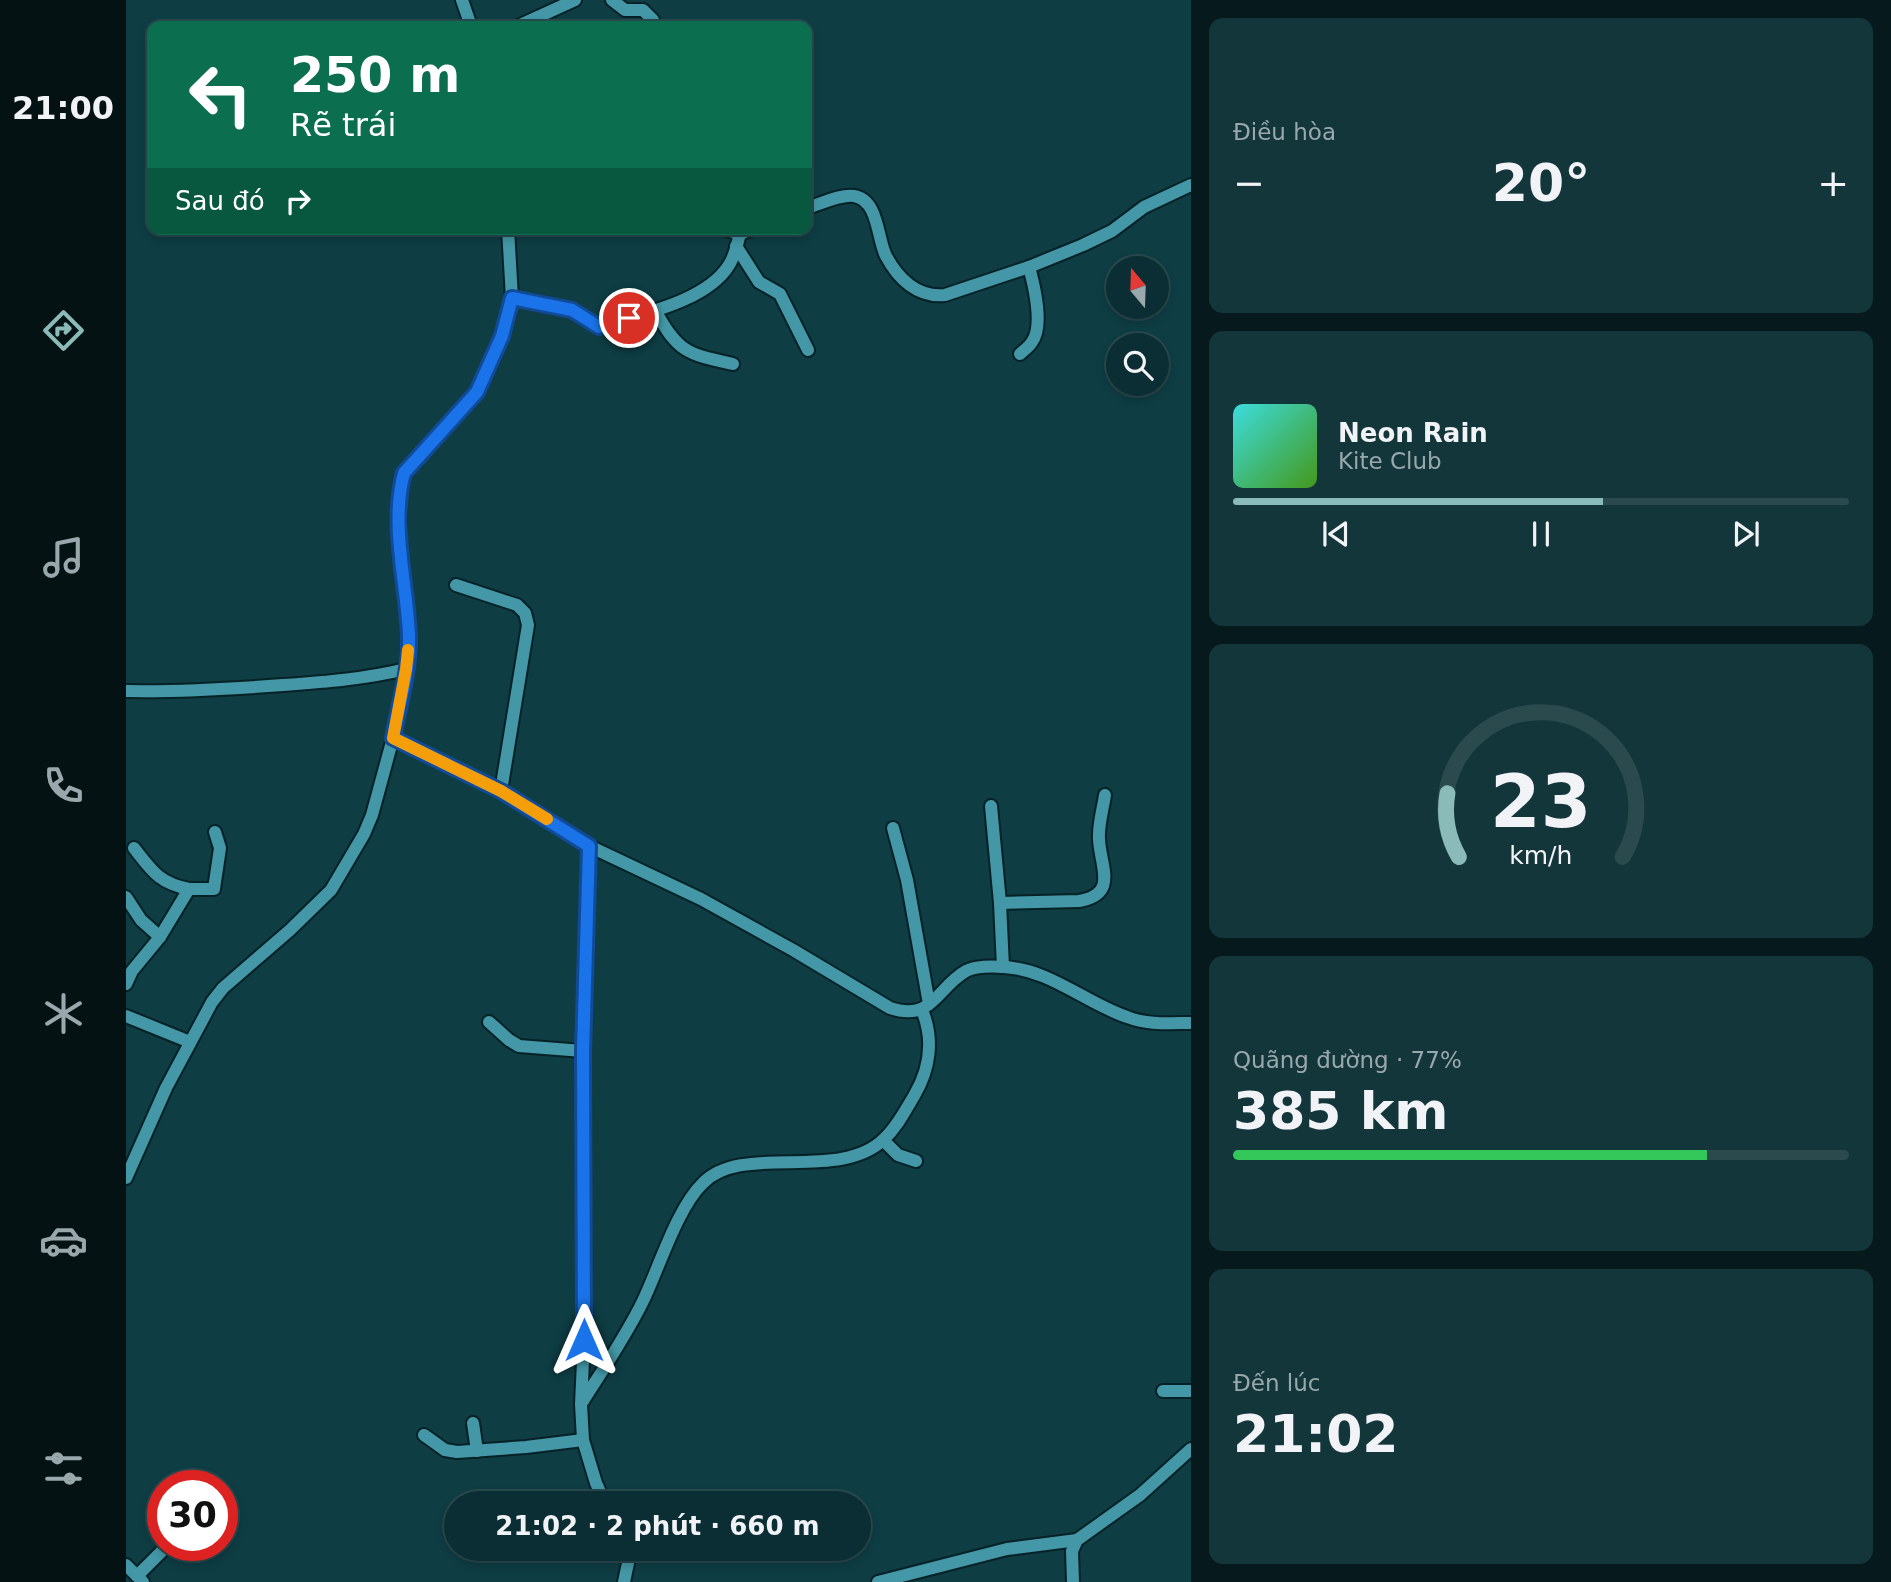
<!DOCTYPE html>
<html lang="vi">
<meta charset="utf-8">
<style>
body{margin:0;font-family:"DejaVu Sans",sans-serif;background:#13363b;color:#f1f3f6;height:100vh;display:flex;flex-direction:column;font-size:26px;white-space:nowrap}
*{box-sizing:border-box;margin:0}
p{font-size:23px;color:#99a8ac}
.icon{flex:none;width:38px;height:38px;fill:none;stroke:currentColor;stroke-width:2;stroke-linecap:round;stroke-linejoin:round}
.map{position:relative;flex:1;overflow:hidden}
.details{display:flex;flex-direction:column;gap:18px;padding:18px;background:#06191c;width:700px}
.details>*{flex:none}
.banner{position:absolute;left:21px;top:21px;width:665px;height:214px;border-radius:14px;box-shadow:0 4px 10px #0003,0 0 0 2px #2a4a4e;background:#0b6e4f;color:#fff;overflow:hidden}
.needle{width:46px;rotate:341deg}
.fabs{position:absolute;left:980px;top:256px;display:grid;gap:14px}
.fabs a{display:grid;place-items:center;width:63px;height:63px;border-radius:50%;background:#0a2e33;box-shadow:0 4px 10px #0003,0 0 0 2px #2a4a4e;font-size:35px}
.speed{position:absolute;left:21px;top:1470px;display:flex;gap:14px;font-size:35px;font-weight:700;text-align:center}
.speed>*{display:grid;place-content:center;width:91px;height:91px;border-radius:50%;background:#0a2e33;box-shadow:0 4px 10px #0003,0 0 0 2px #2a4a4e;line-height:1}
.speed .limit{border:10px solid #d22;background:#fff;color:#111}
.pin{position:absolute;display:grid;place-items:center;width:60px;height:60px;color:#fff;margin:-30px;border:4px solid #fff;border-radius:50%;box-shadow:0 2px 7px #0007}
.me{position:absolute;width:77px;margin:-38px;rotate:0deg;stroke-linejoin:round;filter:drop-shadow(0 0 5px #0008)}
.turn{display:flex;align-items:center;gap:24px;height:147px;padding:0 28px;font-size:32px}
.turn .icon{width:91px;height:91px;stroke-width:2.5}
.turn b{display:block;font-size:49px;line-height:60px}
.then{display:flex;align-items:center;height:66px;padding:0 28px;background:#0003;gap:14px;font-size:26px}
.big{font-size:52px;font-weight:700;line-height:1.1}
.details .card{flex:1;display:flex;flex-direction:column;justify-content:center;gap:10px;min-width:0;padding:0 24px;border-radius:14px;background:#13363b}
.details .dial{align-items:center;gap:0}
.dial svg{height:182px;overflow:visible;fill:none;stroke:#2a4a4e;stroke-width:7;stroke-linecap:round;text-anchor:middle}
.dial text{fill:#f1f3f6;stroke:none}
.song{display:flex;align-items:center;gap:21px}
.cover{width:84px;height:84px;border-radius:10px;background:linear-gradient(135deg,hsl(180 70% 55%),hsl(100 70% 35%))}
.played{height:7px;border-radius:4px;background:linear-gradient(90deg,#8bbbb9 60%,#2a4a4e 60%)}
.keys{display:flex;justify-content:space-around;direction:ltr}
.heat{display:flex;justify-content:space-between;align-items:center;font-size:38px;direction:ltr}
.charge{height:10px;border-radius:5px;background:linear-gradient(90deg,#34c759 77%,#2a4a4e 0)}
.trip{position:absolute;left:318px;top:1491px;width:427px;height:70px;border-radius:35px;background:#0a2e33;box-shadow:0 4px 10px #0003,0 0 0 2px #2a4a4e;font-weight:700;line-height:70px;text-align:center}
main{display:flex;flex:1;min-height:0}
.dock{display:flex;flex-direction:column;width:126px;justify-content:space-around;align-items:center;background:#041214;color:#99a8ac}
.dock .icon{width:49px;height:49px}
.dock .active{color:#8bbbb9}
.dock b{font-size:32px;color:#f1f3f6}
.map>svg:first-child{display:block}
</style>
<main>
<nav class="dock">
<b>21:00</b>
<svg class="icon active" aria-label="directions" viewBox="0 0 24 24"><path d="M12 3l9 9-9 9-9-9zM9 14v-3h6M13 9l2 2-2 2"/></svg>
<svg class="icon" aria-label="music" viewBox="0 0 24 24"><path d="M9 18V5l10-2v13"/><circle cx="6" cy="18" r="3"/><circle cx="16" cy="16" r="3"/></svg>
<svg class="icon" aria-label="phone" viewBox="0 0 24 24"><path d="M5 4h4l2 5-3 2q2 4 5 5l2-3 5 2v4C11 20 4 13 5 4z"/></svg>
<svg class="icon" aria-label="climate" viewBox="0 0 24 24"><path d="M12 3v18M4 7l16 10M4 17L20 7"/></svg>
<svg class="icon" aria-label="car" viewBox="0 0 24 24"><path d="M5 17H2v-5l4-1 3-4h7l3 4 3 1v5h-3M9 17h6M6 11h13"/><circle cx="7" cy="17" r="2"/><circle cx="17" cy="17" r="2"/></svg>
<svg class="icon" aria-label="filters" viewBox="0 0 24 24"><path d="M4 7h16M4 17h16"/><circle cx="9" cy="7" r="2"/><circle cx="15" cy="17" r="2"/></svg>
</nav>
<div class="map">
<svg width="1065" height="1582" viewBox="0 0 1065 1582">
<rect width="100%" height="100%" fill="#0e3d44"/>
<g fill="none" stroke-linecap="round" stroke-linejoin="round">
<!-- minor casing -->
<g stroke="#072226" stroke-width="16">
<g id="minor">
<polyline points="336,0 345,26"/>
<polyline points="486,0 499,10 517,10 527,20"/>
<polyline points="392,26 449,0"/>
<path d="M681 208C695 204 714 194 728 196 753 200 751 239 760 256 772 279 792 298 819 295L903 267 957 245 986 231 1018 207 1065 185"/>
<polyline points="598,229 614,234 626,229"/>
<polyline points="610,246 633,282 654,294 682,350"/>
<path d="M386 298 446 310 473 327 478 326C516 314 581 301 603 265 609 256 611 244 614 234"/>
<path d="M529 310C552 353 562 354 607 364"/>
<path d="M894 354C898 350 903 347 906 342 918 326 908 285 903 267"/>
<polyline points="330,585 391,605 399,613 402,625 375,791"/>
<path d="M0 691C53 692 104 689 157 685 199 682 239 679 280 669"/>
<path d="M267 738 375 791 463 846 575 899 667 950 764 1008C807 1022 810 988 840 971 849 966 867 966 877 967 924 969 959 1003 1001 1017 1022 1025 1043 1023 1065 1023"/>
<polyline points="865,806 874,903 877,967"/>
<polyline points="767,828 781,880 803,1004"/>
<polyline points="463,846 457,1051 458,1340 455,1404 457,1440 470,1483 479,1503"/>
<path d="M8 848C26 871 33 883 63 889"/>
<polyline points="0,897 15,920 34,937"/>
<path d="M874 903 953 901C993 894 974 866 973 839 972 825 977 809 979 795"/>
<polyline points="0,984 6,971 34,937 63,889 88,889 94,848 89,832"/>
<polyline points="0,1016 64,1042"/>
<polyline points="363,1022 383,1040 393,1046 457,1051"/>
<polyline points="757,1140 772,1155 790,1161"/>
<polyline points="0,1178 40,1088 86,1002 97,988 164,930 205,890 238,834 246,815 267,738 280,669 283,637 274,547 274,487 278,473 350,392 367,359 382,318 386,298 382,229"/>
<polyline points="1037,1391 1065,1391"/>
<path d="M457 1401C478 1368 500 1336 517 1301 533 1268 551 1208 577 1183 617 1142 713 1183 758 1139 771 1127 779 1111 788 1096 804 1069 808 1039 796 1010"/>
<polyline points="347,1423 351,1451"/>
<polyline points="298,1435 319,1450 331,1452 400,1447 457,1440"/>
<polyline points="0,1565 17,1582"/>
<polyline points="11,1576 42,1545"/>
<polyline points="498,1582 502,1563 498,1549"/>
<polyline points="752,1582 881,1549 951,1540"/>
<polyline points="947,1582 946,1551 951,1540 1014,1495 1065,1449"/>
</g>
</g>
<!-- minor -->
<use href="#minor" stroke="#4397a6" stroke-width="12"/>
</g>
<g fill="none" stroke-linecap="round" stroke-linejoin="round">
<!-- route casing -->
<g stroke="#114b97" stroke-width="18">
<path id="route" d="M458 1340 457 1051 463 846 375 791 267 738C273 704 284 670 283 636 281 584 264 524 278 473L351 392 376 336 386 298 446 310 473 327 503 318"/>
</g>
<!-- route -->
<use href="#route" stroke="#1a73e8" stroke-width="12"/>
<!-- slow -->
<polyline stroke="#f59e0b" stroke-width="12" points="282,650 280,669 267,738 375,791 421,819"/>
</g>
</svg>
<div class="fabs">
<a><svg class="needle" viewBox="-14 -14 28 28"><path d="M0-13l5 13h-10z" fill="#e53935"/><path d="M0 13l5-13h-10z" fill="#99a8ac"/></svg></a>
<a><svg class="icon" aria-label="search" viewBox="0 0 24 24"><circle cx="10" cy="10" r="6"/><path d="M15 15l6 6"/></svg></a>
</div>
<div class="speed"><div class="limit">30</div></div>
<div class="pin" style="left:503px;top:318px;background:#d93025"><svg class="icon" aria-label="arrive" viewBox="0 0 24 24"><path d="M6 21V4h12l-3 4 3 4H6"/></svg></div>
<svg class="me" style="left:458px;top:1340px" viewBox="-20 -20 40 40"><path d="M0-17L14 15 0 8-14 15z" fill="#1a73e8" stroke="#fff" stroke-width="4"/></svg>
<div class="trip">21:02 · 2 phút · 660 m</div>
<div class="banner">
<div class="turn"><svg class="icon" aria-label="left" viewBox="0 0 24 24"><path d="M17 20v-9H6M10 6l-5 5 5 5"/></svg><div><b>250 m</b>Rẽ trái</div></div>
<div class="then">Sau đó<svg class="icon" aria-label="right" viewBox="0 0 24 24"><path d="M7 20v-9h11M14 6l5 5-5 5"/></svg></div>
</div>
</div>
<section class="details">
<div class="card"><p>Điều hòa</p>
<div class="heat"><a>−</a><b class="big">20°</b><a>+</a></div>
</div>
<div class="card">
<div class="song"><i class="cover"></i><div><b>Neon Rain</b><p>Kite Club</p></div></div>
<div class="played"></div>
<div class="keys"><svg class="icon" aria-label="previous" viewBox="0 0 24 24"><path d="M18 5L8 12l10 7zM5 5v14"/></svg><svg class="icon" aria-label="pause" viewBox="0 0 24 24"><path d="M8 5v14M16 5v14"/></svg><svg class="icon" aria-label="next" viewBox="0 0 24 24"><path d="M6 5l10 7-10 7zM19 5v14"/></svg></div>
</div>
<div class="card dial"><svg viewBox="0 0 100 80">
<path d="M14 69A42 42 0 1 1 86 69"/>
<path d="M14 69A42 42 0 0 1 9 41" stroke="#8bbbb9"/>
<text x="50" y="56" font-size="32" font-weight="700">23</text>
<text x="50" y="72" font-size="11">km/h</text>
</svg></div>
<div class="card"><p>Quãng đường · 77%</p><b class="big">385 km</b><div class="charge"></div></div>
<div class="card"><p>Đến lúc</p><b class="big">21:02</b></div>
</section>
</main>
